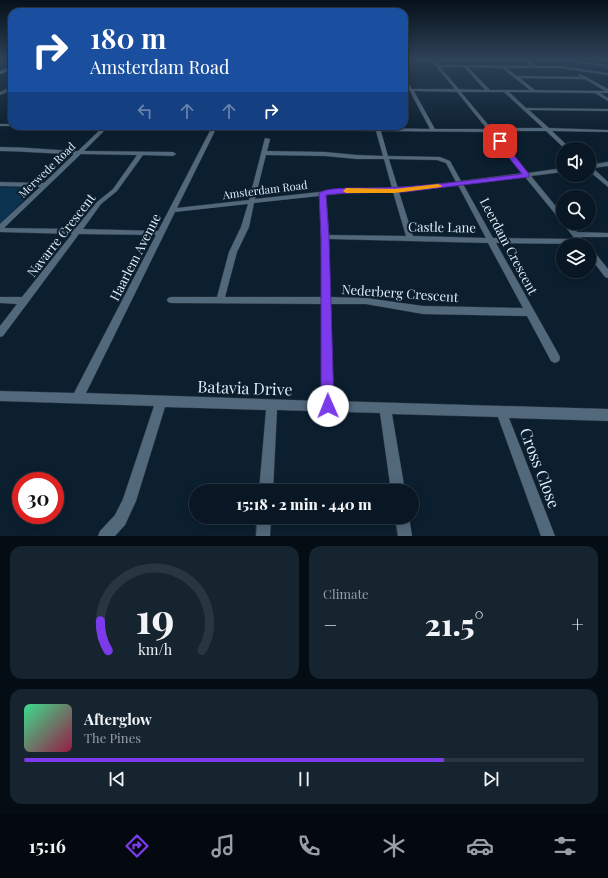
<!DOCTYPE html>
<meta charset="utf-8">
<style>
body{margin:0;font-family:"Playfair Display",serif;background:#162430;color:#f1f3f6;height:100vh;display:flex;flex-direction:column;font-size:15px;white-space:nowrap}
*{box-sizing:border-box;margin:0}
p{font-size:13px;color:#989fa6}
.icon{flex:none;width:22px;height:22px;fill:none;stroke:currentColor;stroke-width:2;stroke-linecap:round;stroke-linejoin:round}
.map{position:relative;height:536px;overflow:hidden}
.details{display:flex;flex-direction:column;gap:10px;padding:10px;background:#040d13;flex:1}
.details>*{flex:none}
.hud{position:absolute;left:8px;top:8px;width:400px;height:122px;border-radius:12px;box-shadow:0 2px 10px #0003,0 0 0 1px #293641;background:#1a4fa0;color:#fff;overflow:hidden}
.tools{position:absolute;left:556px;top:142px;display:grid;gap:8px}
.tools a{display:grid;place-items:center;width:40px;height:40px;border-radius:50%;background:#081723;box-shadow:0 2px 10px #0003,0 0 0 1px #293641;font-size:20px}
.speed{position:absolute;left:12px;top:472px;display:flex;gap:8px;font-size:20px;font-weight:700;text-align:center}
.speed>*{display:grid;place-content:center;width:52px;height:52px;border-radius:50%;background:#081723;box-shadow:0 2px 10px #0003,0 0 0 1px #293641;line-height:1}
.speed .limit{border:6px solid #d22;background:#fff;color:#111}
.pin{position:absolute;display:grid;place-items:center;width:34px;height:34px;color:#fff;margin:-17px;border-radius:8px;box-shadow:0 2px 6px #0006}
.me{position:absolute;width:44px;margin:-22px;rotate:359deg;stroke-linejoin:round;filter:drop-shadow(0 0 3px #0008)}
.turn{display:flex;align-items:center;gap:14px;height:84px;padding:0 16px;font-size:18px}
.turn .icon{width:52px;height:52px;stroke-width:2.5}
.turn b{display:block;font-size:28px;line-height:34px}
.lanes{display:flex;align-items:center;height:38px;padding:0 16px;background:#0003;justify-content:center;gap:20px;direction:ltr}
.lanes .off{opacity:.35}
.big{font-size:30px;font-weight:800;line-height:1.1}
.details .card{flex:1;display:flex;flex-direction:column;justify-content:center;gap:6px;min-width:0;padding:0 14px;border-radius:12px;background:#162430}
.details .dial{align-items:center;gap:0}
.dial svg{height:104px;overflow:visible;fill:none;stroke:#293641;stroke-width:7;stroke-linecap:round;text-anchor:middle}
.dial text{fill:#f1f3f6;stroke:none}
.song{display:flex;align-items:center;gap:12px}
.cover{width:48px;height:48px;border-radius:6px;background:linear-gradient(135deg,hsl(150 70% 55%),hsl(340 70% 35%))}
.played{height:4px;border-radius:2px;background:linear-gradient(90deg,#7c3aed 75%,#293641 75%)}
.keys{display:flex;justify-content:space-around;direction:ltr}
.heat{display:flex;justify-content:space-between;align-items:center;font-size:22px;direction:ltr}
.details .tiles{flex:1;display:grid;gap:10px;grid-template-columns:1fr 1fr}
.card:last-child{grid-column:span 2}
.trip{position:absolute;left:189px;top:484px;width:230px;height:40px;border-radius:20px;background:#081723;box-shadow:0 2px 10px #0003,0 0 0 1px #293641;font-weight:800;line-height:40px;text-align:center}
.dock{display:flex;height:64px;justify-content:space-around;align-items:center;background:#03090e;color:#989fa6}
.dock .icon{width:28px;height:28px}
.dock .selected{color:#7c3aed}
.dock b{font-size:18px;color:#f1f3f6}
.map>svg:first-child{display:block}
</style>
<div class="map">
<svg width="608" height="536" viewBox="0 0 608 536">
<rect width="100%" height="100%" fill="#0b1f2f"/>
<!-- green -->
<g fill="#0b3350">
<polygon points="533,59 556,59 608,67 608,70"/>
<polygon points="0,187 32,188 34,190 0,224"/>
</g>
<g fill="none" stroke-linecap="round" stroke-linejoin="round">
<!-- minor casing -->
<g stroke="#2d3643" stroke-width="1">
<g id="minor">
<path d="M430 59H434L439 65 532 66 521 59H525L537 66H560L608 73V75L560 68H506L517 76 581 77 578 75 580 74 608 89V93H600L608 98V101L595 93 509 92 526 108 608 109V111L529 110 549 128 608 130V132L552 131 571 149H565L546 131H493L528 173 563 168V172L531 176 563 215V221H561L525 177 463 184 493 238 575 239 564 225 563 223V222L570 223 577 232 608 233V237H581V240H585L586 242 582 244 496 243 559 355 560 358 559 361 555 363 551 361 527 316 423 314 366 304H331L333 401 608 409V421L509 418 555 536H541L498 417 392 414 405 491H391L380 413 277 410 273 491H259L266 410 165 407 136 501 125 525 115 536H98L100 531 115 515 123 499 154 406 0 401V391L74 393 156 235 79 234 3 336 0 337V326L17 304 0 303V297H22L72 234 0 232V224L40 187 0 186V182L44 183 74 154C49 154 25 151 0 151V147C26 147 52 150 78 151L103 127 101 126 375 128V126H379L380 128 430 129 404 80V76L412 89H455ZM440 67H464L485 90 459 89ZM468 67 502 68 530 90H490ZM520 78 585 79 605 91 535 90ZM414 91 457 92 487 129H435ZM461 92H504L543 128H491ZM108 127 211 129 158 231 83 229 101 204 117 191 143 155 173 156 176 154 173 152 84 151ZM216 129 376 131 383 156 357 155 325 152 267 151 270 139 265 138 249 200 177 208ZM381 131 489 132 523 173 461 181 450 161 440 157 388 156ZM81 154 137 155 113 189 97 202 75 229 4 228ZM266 155 325 156 357 159H384L392 188 347 189 255 199ZM389 159 437 160 446 163 456 182 398 188ZM458 185 486 238 413 236 399 192ZM393 192 406 236 329 235 326 195 347 193ZM320 196 322 297H225L237 252 249 227 254 203ZM248 204 241 227 229 252 217 297H171L168 298 167 300 168 302 171 303 322 304V401L86 393 175 212ZM329 239 488 243 523 308 423 306 366 298 330 297Z"/>
<polygon points="559,59 608,65 608,67 561,60"/>
<polygon points="12,87 12,90 0,95 0,92"/>
<polygon points="0,124 12,124 12,126 14,126 0,126"/>
<polygon points="608,162 608,166 593,168 608,182 608,187 589,171 589,165"/>
<polygon points="589,248 592,249 608,269 608,278 605,277 589,256"/>
<polygon points="257,517 271,517 270,536 256,536"/>
<polygon points="395,517 409,517 412,536 398,536"/>
</g>
</g>
<!-- primary casing -->
<g stroke="#2d3643" stroke-width="1">
<polygon id="primary" points="10,67 12,67 12,70 0,74 0,71"/>
</g>
<!-- minor -->
<use href="#minor" fill="#52687b" fill-rule="evenodd"/>
<!-- primary -->
<use href="#primary" fill="#659dca" fill-rule="evenodd"/>
</g>
<!-- sky -->
<linearGradient id="sky" x2="0" y2="1"><stop stop-color="#06111a"/><stop offset="0.44" stop-color="#2e4258"/><stop offset="1" stop-color="#2e4258" stop-opacity="0"/></linearGradient>
<rect width="608" height="134" fill="url(#sky)"/>
<!-- route -->
<path fill="#7c3aed" stroke="#51269a" d="M497 140H502L529 174V177L405 192 347 193 326 195 329 237 334 406 332 410 328 412 323 410 321 406V237L319 193C327 187 356 188 367 188 419 188 471 180 522 174L497 143Z"/>
<!-- slow -->
<polygon fill="#f59e0b" points="438,184 442,186 441,187 395,193 346,193 343,191 346,188 395,189"/>
<g text-anchor="middle" stroke-width="4" stroke-linejoin="round" paint-order="stroke">
<!-- far-street labels -->
<g font-size="11" fill="#e1edf8" stroke="#0b1f2f">
<text transform="translate(47 170) rotate(-44)" y="4">Merwede Road</text>
<text transform="translate(265 190) rotate(-7)" y="4">Amsterdam Road</text>
</g>
<!-- street labels -->
<g font-size="13" fill="#e1edf8" stroke="#0b1f2f">
<text transform="translate(442 227) rotate(1)" y="5">Castle Lane</text>
<text transform="translate(61 235) rotate(-52)" y="5">Navarre Crescent</text>
<text transform="translate(509 246) rotate(62)" y="5">Leerdam Crescent</text>
<text transform="translate(135 257) rotate(-63)" y="5">Haarlem Avenue</text>
<text transform="translate(400 293) rotate(4)" y="5">Nederberg Crescent</text>
</g>
<!-- near-street labels -->
<g font-size="16" fill="#e1edf8" stroke="#0b1f2f">
<text transform="translate(245 388) rotate(2)" y="6">Batavia Drive</text>
<text transform="translate(540 468) rotate(69)" y="6">Cross Close</text>
</g>
</g>
</svg>
<div class="tools">
<a><svg class="icon" aria-label="sound" viewBox="0 0 24 24"><path d="M4 9h4l5-4v14l-5-4H4zM17 9q2 3 0 6"/></svg></a>
<a><svg class="icon" aria-label="search" viewBox="0 0 24 24"><circle cx="10" cy="10" r="6"/><path d="M15 15l6 6"/></svg></a>
<a><svg class="icon" aria-label="layers" viewBox="0 0 24 24"><path d="M12 4l9 5-9 5-9-5zM3 14l9 5 9-5"/></svg></a>
</div>
<div class="speed"><div class="limit">30</div></div>
<div class="pin" style="left:500px;top:141px;background:#d93025"><svg class="icon" aria-label="arrive" viewBox="0 0 24 24"><path d="M6 21V4h12l-3 4 3 4H6"/></svg></div>
<svg class="me" style="left:328px;top:406px" viewBox="-20 -20 40 40"><circle r="19" fill="#fff"/><path d="M0-13L10 11 0 6-10 11z" fill="#7c3aed"/></svg>
<div class="trip">15:18 · 2 min · 440 m</div>
<div class="hud">
<div class="turn"><svg class="icon" aria-label="right" viewBox="0 0 24 24"><path d="M7 20v-9h11M14 6l5 5-5 5"/></svg><div><b>180 m</b>Amsterdam Road</div></div>
<div class="lanes"><svg class="icon off" aria-label="left" viewBox="0 0 24 24"><path d="M17 20v-9H6M10 6l-5 5 5 5"/></svg><svg class="icon off" aria-label="ahead" viewBox="0 0 24 24"><path d="M12 20V5M6 11l6-6 6 6"/></svg><svg class="icon off" aria-label="ahead" viewBox="0 0 24 24"><path d="M12 20V5M6 11l6-6 6 6"/></svg><svg class="icon" aria-label="right" viewBox="0 0 24 24"><path d="M7 20v-9h11M14 6l5 5-5 5"/></svg></div>
</div>
</div>
<section class="details">
<div class="tiles">
<div class="card dial"><svg viewBox="0 0 100 80">
<path d="M14 69A42 42 0 1 1 86 69"/>
<path d="M14 69A42 42 0 0 1 8 46" stroke="#7c3aed"/>
<text x="50" y="56" font-size="32" font-weight="700">19</text>
<text x="50" y="72" font-size="11">km/h</text>
</svg></div>
<div class="card"><p>Climate</p>
<div class="heat"><a>−</a><b class="big">21.5°</b><a>+</a></div>
</div>
<div class="card">
<div class="song"><i class="cover"></i><div><b>Afterglow</b><p>The Pines</p></div></div>
<div class="played"></div>
<div class="keys"><svg class="icon" aria-label="previous" viewBox="0 0 24 24"><path d="M18 5L8 12l10 7zM5 5v14"/></svg><svg class="icon" aria-label="pause" viewBox="0 0 24 24"><path d="M8 5v14M16 5v14"/></svg><svg class="icon" aria-label="next" viewBox="0 0 24 24"><path d="M6 5l10 7-10 7zM19 5v14"/></svg></div>
</div>
</div>
</section>
<nav class="dock">
<b>15:16</b>
<svg class="icon selected" aria-label="directions" viewBox="0 0 24 24"><path d="M12 3l9 9-9 9-9-9zM9 14v-3h6M13 9l2 2-2 2"/></svg>
<svg class="icon" aria-label="music" viewBox="0 0 24 24"><path d="M9 18V5l10-2v13"/><circle cx="6" cy="18" r="3"/><circle cx="16" cy="16" r="3"/></svg>
<svg class="icon" aria-label="phone" viewBox="0 0 24 24"><path d="M5 4h4l2 5-3 2q2 4 5 5l2-3 5 2v4C11 20 4 13 5 4z"/></svg>
<svg class="icon" aria-label="climate" viewBox="0 0 24 24"><path d="M12 3v18M4 7l16 10M4 17L20 7"/></svg>
<svg class="icon" aria-label="car" viewBox="0 0 24 24"><path d="M5 17H2v-5l4-1 3-4h7l3 4 3 1v5h-3M9 17h6M6 11h13"/><circle cx="7" cy="17" r="2"/><circle cx="17" cy="17" r="2"/></svg>
<svg class="icon" aria-label="filters" viewBox="0 0 24 24"><path d="M4 7h16M4 17h16"/><circle cx="9" cy="7" r="2"/><circle cx="15" cy="17" r="2"/></svg>
</nav>
